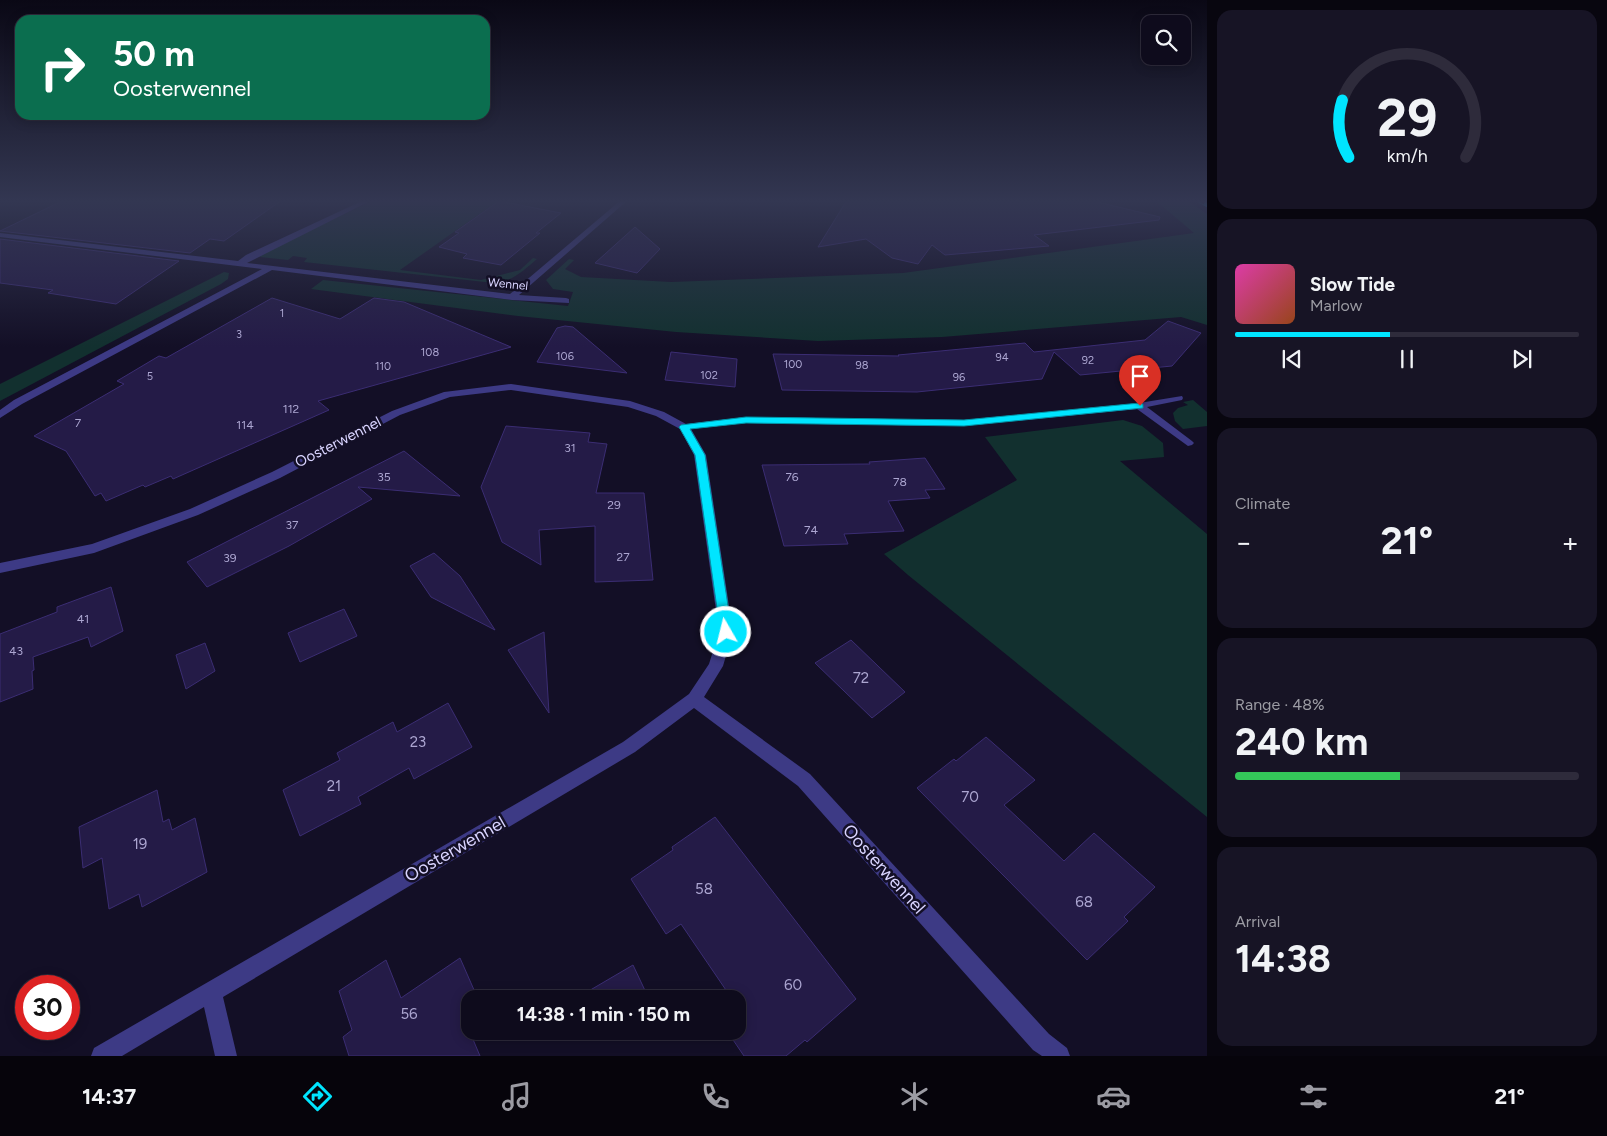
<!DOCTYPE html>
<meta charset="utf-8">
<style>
body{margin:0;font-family:Figtree,sans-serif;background:#171425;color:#f1f3f6;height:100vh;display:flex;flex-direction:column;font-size:19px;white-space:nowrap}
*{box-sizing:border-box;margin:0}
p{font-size:16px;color:#9b9ba3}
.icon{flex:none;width:28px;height:28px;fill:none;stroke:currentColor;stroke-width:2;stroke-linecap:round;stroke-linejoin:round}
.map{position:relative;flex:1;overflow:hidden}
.side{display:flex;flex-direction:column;gap:10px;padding:10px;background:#08060f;width:400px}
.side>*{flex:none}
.banner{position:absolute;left:15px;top:15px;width:475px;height:105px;border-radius:15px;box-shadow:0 2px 12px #0003,0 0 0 1px #2e2b3b;background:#0b6e4f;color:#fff;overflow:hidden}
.controls{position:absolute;left:1141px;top:15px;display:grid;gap:10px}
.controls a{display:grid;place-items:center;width:50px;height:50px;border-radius:10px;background:#0e0b1c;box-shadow:0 2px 12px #0003,0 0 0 1px #2e2b3b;font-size:25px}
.speed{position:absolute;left:15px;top:975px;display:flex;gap:10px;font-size:25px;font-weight:700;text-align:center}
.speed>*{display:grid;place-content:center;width:65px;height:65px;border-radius:50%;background:#0e0b1c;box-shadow:0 2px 12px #0003,0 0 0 1px #2e2b3b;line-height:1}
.speed .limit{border:8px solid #d22;background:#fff;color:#111}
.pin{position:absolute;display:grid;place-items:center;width:42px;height:42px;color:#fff;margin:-51px -21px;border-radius:50% 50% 50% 0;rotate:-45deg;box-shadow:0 0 5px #0007}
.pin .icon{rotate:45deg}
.me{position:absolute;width:55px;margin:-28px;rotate:352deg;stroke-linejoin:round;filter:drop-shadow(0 0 4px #0008)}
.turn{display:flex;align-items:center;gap:18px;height:105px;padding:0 15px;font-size:22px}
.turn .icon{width:65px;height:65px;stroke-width:2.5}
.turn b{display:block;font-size:35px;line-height:42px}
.big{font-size:38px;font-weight:700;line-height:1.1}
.side .card{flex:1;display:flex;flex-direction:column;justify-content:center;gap:8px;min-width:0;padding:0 18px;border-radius:15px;background:#171425}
.side .dial{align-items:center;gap:0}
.dial svg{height:130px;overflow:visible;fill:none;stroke:#2e2b3b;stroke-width:7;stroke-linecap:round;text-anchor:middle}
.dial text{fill:#f1f3f6;stroke:none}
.song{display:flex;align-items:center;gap:15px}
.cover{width:60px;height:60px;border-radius:8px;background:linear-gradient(135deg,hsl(320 70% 55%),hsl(20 70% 35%))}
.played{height:5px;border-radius:2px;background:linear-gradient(90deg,#00e5ff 45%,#2e2b3b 45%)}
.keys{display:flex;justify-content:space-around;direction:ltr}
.heat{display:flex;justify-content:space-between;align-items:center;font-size:28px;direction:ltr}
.charge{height:8px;border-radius:4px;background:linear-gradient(90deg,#34c759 48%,#2e2b3b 0)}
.trip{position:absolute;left:461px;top:990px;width:285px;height:50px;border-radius:15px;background:#0e0b1c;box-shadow:0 2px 12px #0003,0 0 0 1px #2e2b3b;font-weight:700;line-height:50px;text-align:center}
.tab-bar{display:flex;height:80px;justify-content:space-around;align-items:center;background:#06040b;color:#9b9ba3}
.tab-bar .icon{width:35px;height:35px}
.tab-bar .on{color:#00e5ff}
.tab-bar b{font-size:22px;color:#f1f3f6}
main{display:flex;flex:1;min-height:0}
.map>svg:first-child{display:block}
</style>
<main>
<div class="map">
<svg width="1207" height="1056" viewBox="0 0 1207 1056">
<rect width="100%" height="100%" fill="#130f26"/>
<!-- green -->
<g fill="#12302f">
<path d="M374 200H499L400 270 481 280 520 270 533 258 537 259C524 270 512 282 494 283L304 262 307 258 293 256 288 260 260 257 264 252Z"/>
<polygon points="1155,200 1187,200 1207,214 1207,325 1181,317 942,337 818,341 676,332 518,316 311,289 323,280 568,306 573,292 553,289 546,280 569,259 574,260 565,269 581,277 671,282 903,273 1194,233"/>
<polygon points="224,272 229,273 228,279 221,284 0,401 0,384"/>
<polygon points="1193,400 1207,412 1207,426 1183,429 1175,421 1173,413 1178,408 1188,405 1183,402"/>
<polygon points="1123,420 1142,426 1163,443 1164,457 1120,461 1207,534 1207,817 908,575 884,554 1017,480 985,437"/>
</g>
<!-- building -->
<g fill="#241b47" stroke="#3b2d73">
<polygon points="64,200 282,200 224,241 210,239 190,253 0,231"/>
<polygon points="847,200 1089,200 1160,217 1159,220 1034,235 1049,246 945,255 932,245 918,264 892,258 866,239 818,247"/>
<polygon points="499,201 561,213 536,233 540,233 501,265 463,258 467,254 439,247 459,233 455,232"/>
<polygon points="635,227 660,249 637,273 595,263"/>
<polygon points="0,239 179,261 116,304 48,293 53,290 0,283"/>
<polygon points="272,298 340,319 374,298 404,302 511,347 318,401 329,410 173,479 171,476 145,487 143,485 106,501 101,493 95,496 66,451 34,436 124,384 117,381 159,356 166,358"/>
<polygon points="1168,321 1201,333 1172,366 1080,375 1054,352 1042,379 917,392 782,390 773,354 899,356 898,355 1025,343 1034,352 1145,340"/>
<polygon points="565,326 573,327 627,373 537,362 557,328"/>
<polygon points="671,352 737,359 735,387 665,380"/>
<polygon points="506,426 590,433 588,442 607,444 596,493 644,493 653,580 595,582 595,526 539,530 541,565 502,542 481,487"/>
<polygon points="404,451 460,496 358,487 372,499 289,546 207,587 187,562"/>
<polygon points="925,458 945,489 925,490 930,498 888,501 904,531 844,534 848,544 784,546 762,465 870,464 869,462"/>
<polygon points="434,553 460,576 495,630 431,597 410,566"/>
<polygon points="111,587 123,631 91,647 88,637 33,657 34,670 32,671 33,689 0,702 0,634 57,612 57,607"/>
<polygon points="344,609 357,636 300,662 288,633"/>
<polygon points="544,632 549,713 508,650"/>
<polygon points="851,640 905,692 872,718 815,663"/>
<polygon points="205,643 215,671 186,689 176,655"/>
<polygon points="448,703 472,747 414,779 409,768 358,797 361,804 300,836 283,790 340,760 337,753 393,722 397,732"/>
<polygon points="986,737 1035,780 1004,805 1064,861 1094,833 1155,887 1124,917 1128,921 1087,960 917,788 954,759 956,761"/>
<polygon points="157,790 163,822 169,819 172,830 195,818 207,872 142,907 139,894 109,909 102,858 83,868 79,827"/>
<polygon points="715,817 856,999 807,1042 805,1040 786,1056 744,1056 727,1031 738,1031 738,999 727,999 730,996 681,924 666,934 631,879 673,850 672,847"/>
<polygon points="460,958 478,999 470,999 470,1031 481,1031 472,1037 480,1056 349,1056 343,1037 352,1030 339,991 386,960 401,998"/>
<polygon points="633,965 649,999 575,999"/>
</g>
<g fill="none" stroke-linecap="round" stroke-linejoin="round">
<!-- minor -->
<g fill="#3d3a85" fill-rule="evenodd">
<polygon points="364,200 372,200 247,263 510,294 621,200 628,200 519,295 566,298 569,299 569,303 512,300 272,270 22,404 0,418 0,410 14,400 262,269 0,237 0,233 238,261 246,255"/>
<polygon points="511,384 630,401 664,412 686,424 746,417 964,420 1139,403 1182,396 1183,398 1182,400 1147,407 1192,441 1194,443 1192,445 1188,446 1137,409 964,426 746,423 691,429 706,455 733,632 723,666 704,697 810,774 1049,1034 1067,1048 1070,1056 1042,1056 1033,1050 798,786 694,708 635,752 223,997 237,1056 215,1056 204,1007 122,1056 91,1056 94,1048 623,742 689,694 709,664 719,632 694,455 680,429 656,416 628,407 511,390 450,397 400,415 280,478 198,515 94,553 0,573 0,563 92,544 190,509 272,472 392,411 444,392"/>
</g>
<!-- rail casing -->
<g stroke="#00e5ff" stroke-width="4">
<polyline id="rail" points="1198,200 1207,205"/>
</g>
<!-- rail -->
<use href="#rail" stroke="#130f26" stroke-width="2.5" stroke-dasharray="7" stroke-linecap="butt"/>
</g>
<!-- sky -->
<linearGradient id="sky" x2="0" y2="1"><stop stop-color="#0a0815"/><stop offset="0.58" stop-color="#333752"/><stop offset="1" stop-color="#333752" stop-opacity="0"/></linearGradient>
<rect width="1207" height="347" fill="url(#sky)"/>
<!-- route -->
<polygon fill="#00e5ff" stroke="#0095a6" points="1140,403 1143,404 1143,408 964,426 746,423 690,429 705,455 732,632 730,636 726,638 721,636 695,455 679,427 681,425 746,417 964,420"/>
<g text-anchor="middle" stroke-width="5" stroke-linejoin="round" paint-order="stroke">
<!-- far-number labels -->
<g font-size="11" fill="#aca6d1">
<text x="282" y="317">1</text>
<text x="239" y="338">3</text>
<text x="430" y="356">108</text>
<text x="565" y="360">106</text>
<text x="1002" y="361">94</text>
<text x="1088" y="364">92</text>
<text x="793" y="368">100</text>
<text x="862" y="369">98</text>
<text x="383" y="370">110</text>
<text x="709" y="379">102</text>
<text x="150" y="380">5</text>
<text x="959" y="381">96</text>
</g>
<!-- far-street labels -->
<g font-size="12" fill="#d9d4ff" stroke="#130f26">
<text transform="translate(508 284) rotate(6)" y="4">Wennel</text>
</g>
<!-- number labels -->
<g font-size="12" fill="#aca6d1">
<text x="291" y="413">112</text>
<text x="78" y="427">7</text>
<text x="245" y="429">114</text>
<text x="570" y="452">31</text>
<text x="384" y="481">35</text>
<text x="792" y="481">76</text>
<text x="900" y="486">78</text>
<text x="614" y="509">29</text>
<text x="292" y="529">37</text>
<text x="811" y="534">74</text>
<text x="623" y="561">27</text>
<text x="230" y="562">39</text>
<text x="83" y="623">41</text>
<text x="16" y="655">43</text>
</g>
<!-- street labels -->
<g font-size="15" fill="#d9d4ff" stroke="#130f26">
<text transform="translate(338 442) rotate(-27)" y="5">Oosterwennel</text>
</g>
<!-- near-number labels -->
<g font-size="15" fill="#aca6d1">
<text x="861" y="683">72</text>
<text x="418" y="747">23</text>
<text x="334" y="791">21</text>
<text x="970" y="802">70</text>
<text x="140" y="849">19</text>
<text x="704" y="894">58</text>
<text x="1084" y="907">68</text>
<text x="793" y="990">60</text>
<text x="409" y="1019">56</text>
</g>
<!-- near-street labels -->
<g font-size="18" fill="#d9d4ff" stroke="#130f26">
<text transform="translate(455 849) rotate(-30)" y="6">Oosterwennel</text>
<text transform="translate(884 869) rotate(48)" y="6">Oosterwennel</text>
</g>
</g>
</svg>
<div class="controls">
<a><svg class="icon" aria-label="search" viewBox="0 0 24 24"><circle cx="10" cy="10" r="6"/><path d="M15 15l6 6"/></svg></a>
</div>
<div class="speed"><div class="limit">30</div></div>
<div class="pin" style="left:1140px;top:406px;background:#d93025"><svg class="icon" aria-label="arrive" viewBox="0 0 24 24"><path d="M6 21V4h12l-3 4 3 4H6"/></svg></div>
<svg class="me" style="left:726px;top:632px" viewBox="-20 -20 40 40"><circle r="17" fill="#00e5ff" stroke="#fff" stroke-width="3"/><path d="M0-11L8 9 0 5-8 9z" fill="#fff"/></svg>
<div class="trip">14:38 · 1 min · 150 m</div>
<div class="banner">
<div class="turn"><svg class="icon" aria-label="right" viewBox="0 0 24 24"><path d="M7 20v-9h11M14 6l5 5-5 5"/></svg><div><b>50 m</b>Oosterwennel</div></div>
</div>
</div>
<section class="side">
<div class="card dial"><svg viewBox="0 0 100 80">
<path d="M14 69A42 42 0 1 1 86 69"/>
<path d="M14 69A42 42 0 0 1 10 34" stroke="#00e5ff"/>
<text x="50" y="56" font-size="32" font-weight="700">29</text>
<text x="50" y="72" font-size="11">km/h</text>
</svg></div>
<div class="card">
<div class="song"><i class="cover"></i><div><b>Slow Tide</b><p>Marlow</p></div></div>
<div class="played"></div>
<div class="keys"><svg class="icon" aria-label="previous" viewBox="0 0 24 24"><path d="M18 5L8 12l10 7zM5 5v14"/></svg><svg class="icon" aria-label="pause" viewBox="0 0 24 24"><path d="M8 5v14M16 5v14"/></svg><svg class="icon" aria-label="next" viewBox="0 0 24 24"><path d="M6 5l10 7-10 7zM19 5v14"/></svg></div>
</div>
<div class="card"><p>Climate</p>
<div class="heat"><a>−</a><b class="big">21°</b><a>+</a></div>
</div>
<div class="card"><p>Range · 48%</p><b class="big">240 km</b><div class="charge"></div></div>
<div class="card"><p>Arrival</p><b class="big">14:38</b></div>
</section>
</main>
<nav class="tab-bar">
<b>14:37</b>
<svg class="icon on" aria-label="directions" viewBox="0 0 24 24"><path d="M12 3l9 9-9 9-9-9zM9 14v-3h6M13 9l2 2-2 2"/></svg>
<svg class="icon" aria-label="music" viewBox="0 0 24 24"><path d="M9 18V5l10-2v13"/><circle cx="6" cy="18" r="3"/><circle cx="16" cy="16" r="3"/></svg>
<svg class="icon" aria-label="phone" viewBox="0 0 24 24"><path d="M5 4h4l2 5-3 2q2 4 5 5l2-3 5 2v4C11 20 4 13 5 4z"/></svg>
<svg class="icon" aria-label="climate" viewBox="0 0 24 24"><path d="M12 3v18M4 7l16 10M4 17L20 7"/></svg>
<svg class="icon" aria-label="car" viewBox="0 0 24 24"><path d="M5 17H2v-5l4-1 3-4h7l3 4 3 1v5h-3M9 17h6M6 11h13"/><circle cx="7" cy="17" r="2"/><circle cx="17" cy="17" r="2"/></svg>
<svg class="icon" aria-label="filters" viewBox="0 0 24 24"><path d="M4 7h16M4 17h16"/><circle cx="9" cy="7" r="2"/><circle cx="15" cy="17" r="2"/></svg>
<b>21°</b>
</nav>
